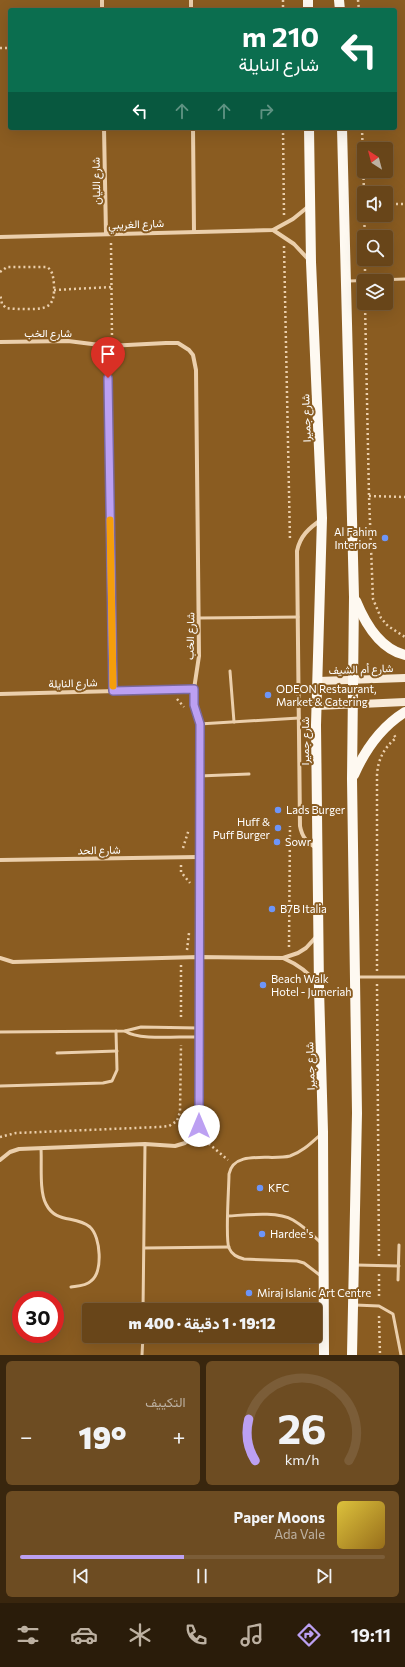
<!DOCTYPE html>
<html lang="ar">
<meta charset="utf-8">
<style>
body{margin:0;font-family:Commissioner,Vazirmatn,sans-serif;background:#6d4c22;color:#f1f3f6;direction:rtl;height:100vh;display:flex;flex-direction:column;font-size:15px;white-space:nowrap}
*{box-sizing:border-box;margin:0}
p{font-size:13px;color:#bdb1a2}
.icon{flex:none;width:22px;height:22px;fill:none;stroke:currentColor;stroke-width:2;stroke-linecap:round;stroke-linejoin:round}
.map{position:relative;height:1355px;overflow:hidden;direction:ltr}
.details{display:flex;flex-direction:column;gap:6px;padding:6px;background:#39260e;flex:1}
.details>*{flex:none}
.hud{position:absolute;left:8px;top:8px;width:389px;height:122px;border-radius:4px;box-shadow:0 4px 16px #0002,0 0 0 1px #7b5d38;direction:rtl;background:#0b6e4f;color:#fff;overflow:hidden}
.needle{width:26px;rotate:324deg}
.controls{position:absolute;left:357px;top:142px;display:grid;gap:8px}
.controls a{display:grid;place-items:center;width:36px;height:36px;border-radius:4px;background:#684519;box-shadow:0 4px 16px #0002,0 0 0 1px #7b5d38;font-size:20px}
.speed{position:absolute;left:12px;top:1291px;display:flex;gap:8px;font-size:20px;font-weight:700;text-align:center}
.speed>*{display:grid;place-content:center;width:52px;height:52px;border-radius:50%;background:#684519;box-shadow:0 4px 16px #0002,0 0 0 1px #7b5d38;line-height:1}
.speed .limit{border:6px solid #d22;background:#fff;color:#111}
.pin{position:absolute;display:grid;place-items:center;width:34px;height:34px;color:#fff;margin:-41px -17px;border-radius:50% 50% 50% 0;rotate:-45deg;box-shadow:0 0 4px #0007}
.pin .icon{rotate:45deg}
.me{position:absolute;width:44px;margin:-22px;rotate:0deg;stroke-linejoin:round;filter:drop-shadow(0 0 3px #0008)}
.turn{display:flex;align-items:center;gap:14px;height:84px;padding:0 12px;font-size:18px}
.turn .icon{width:52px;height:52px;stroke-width:2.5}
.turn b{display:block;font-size:28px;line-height:34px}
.lanes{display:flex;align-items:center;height:38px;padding:0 12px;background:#0003;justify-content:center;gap:20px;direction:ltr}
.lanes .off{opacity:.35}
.big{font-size:30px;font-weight:800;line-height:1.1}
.details .widget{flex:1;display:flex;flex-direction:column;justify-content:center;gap:6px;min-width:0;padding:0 14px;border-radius:6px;background:#6d4c22}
.details .dial{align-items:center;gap:0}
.dial svg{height:104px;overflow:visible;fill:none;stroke:#7b5d38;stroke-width:7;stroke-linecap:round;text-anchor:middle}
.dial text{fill:#f1f3f6;stroke:none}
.song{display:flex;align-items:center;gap:12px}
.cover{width:48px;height:48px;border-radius:6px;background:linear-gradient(135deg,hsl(50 70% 55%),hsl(40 70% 35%))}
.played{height:4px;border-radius:2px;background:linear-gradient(90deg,#bca0f2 45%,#7b5d38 45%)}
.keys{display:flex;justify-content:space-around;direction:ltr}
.heat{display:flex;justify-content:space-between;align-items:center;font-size:22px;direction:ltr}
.details .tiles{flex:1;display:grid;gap:6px;grid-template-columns:1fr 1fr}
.widget:last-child{grid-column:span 2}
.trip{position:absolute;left:82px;top:1303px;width:240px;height:40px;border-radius:4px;background:#684519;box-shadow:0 4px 16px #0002,0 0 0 1px #7b5d38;font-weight:800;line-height:40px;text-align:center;direction:rtl}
.menu{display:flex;height:64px;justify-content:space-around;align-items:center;background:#2a1c0a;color:#bdb1a2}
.menu .icon{width:28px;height:28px}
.menu .selected{color:#bca0f2}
.menu b{font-size:18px;color:#f1f3f6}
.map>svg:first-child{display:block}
</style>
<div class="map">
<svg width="405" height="1355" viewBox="0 0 405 1355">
<rect width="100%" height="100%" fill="#8a5c21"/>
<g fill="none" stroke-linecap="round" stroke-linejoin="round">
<!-- path -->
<g stroke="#ebcfac" stroke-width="2.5" stroke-dasharray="2 3" stroke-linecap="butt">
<polyline points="283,0 283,10"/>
<polyline points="358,0 359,10"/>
<polyline points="0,48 10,48"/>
<polyline points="283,128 284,215"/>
<polyline points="362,128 364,193"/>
<polyline points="386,204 405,204"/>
<polyline points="364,215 365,237"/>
<polyline points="111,243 112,338"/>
<polyline points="284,246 290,541"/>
<polyline points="365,259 365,273"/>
<path d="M0 272 7 267H47C53 271 53 277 54 284 55 306 49 309 29 309 21 309 13 309 6 308L2 304 0 294"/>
<polyline points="54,290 112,287"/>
<polyline points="365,303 369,496 373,599 381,618 388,626 405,637"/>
<polyline points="369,496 405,497"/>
<polyline points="177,699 184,707"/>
<polyline points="183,848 189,829"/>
<polyline points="181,865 181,872 190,883"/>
<polyline points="289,947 290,826"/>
<polyline points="187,950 189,933"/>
<polyline points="181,965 181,1020"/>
<path d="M377 971V775C378 759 384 748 396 738L394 735"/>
<polyline points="377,984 379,1259"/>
<polyline points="0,1137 16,1133 159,1127 169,1126 177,1121 180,1112 181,1045"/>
<polyline points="201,1137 228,1160"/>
<polyline points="379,1274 379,1299"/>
<polyline points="379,1316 380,1355"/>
</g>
<!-- lane -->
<g stroke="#ebcfac" stroke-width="3">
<polyline points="349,281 405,279"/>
<polyline points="199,618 298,617"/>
<polyline points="230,671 234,722"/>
<polyline points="199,724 299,718"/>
<polyline points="199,776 249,774"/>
<polyline points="357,977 405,977"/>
<path d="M125 1031C139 1041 180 1036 199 1037"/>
<polyline points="0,1032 125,1031 141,1027 198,1028"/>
<polyline points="57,1053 117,1051"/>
<polyline points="0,1086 103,1083 112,1081 117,1070 116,1031"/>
<path d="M320 1135C311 1143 302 1152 290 1156 271 1161 234 1149 229 1174 229 1188 225 1239 229 1248 232 1255 237 1257 244 1259L297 1261 304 1263 321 1276"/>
<path d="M41 1149C42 1163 39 1191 46 1204 56 1224 75 1215 90 1227 101 1237 103 1272 91 1281 86 1286 78 1286 71 1287"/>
<path d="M228 1216C247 1215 277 1211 293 1220 303 1226 312 1234 320 1242"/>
<polyline points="145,1248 229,1247"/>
<polyline points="356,1265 399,1266"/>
<polyline points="398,1280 399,1245"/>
<polyline points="355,1305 379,1306 393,1314 401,1355"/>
<polyline points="143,1310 145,1144"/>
<polyline points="142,1355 143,1336"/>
</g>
<!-- street -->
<g stroke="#ebcfac" stroke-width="4">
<polyline points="102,0 102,10"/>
<polyline points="191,0 191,10"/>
<polyline points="104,128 106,234"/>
<polyline points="193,128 194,232"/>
<polyline points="273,230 294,244 309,260"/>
<polyline points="0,237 273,230 293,219 309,206"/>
<polyline points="0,342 68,341 108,346 166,343 178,343 189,350 193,355 196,370 199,656 194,689 194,705 199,724 199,1126 193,1137 185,1143 175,1146 145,1144 19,1149 10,1152 0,1160"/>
<polyline points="108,346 113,691"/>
<polyline points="0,694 194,689"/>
<path d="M317 848C307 843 302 837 300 826L297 551C300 536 309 528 321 520"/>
<polyline points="0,860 198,857"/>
<polyline points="0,958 13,962 199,957 283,958 298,953 306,948 316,937"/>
<path d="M283 958C297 964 308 971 317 984"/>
</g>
<!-- secondary -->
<g stroke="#f8ead8" stroke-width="8">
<polyline points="318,681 405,678"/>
<polyline points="317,706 405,702"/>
</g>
<!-- primary -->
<g stroke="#fef9f1" stroke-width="10">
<polyline points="308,0 308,10"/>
<polyline points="339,0 340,10"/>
<polyline points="309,128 311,262 322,518 316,725 319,988 323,1132 324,1355"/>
<polyline points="342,128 354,597 352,779 357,1113 352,1355"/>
<path d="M356 601C365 623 380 649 405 655"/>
<path d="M354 775C365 750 381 727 405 712"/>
</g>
</g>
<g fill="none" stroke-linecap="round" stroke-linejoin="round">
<!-- route casing -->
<g stroke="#7a689d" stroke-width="10">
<polyline id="route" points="108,378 113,691 194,689 194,705 200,724 199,1126"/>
</g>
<!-- route -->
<use href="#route" stroke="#bca0f2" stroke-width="7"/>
<!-- slow -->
<polyline stroke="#f59e0b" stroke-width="7" points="110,520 113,686"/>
</g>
<!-- markers -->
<g fill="#6d95f8" stroke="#8a5c21" stroke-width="1.5">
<circle cx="385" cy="538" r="4"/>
<circle cx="268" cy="695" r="4"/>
<circle cx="278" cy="810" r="4"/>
<circle cx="278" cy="828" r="4"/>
<circle cx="277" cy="842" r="4"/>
<circle cx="272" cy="909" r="4"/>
<circle cx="263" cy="985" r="4"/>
<circle cx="260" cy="1188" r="4"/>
<circle cx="262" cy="1234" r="4"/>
<circle cx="249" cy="1293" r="4"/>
</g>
<g text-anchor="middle" stroke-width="4" stroke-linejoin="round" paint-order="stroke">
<!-- street labels -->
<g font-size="11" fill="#fff" stroke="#8a5c21">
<text transform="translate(96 181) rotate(-91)" y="4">شارع الليان</text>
<text transform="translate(136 224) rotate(-2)" y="4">شارع الغريبي</text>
<text x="48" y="337">شارع الخب</text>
<text transform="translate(306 418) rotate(-92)" y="4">شارع جميرا</text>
<text transform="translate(190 636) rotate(-89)" y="4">شارع الخب</text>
<text transform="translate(361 669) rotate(-2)" y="4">شارع أم الشيف</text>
<text transform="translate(73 683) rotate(-2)" y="4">شارع النايلة</text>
<text transform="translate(305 741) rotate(-90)" y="4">شارع جميرا</text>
<text transform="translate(99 850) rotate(-1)" y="4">شارع الحد</text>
<text transform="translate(310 1066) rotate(-92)" y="4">شارع جميرا</text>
</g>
<!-- poi labels -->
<g font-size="11" fill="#fff" stroke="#8a5c21" text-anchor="start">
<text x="377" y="536" text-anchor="end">Al Fahim<tspan x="377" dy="13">Interiors</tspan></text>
<text x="276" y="693">ODEON Restaurant,<tspan x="276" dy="13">Market &amp; Catering</tspan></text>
<text x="286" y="814">Lads Burger</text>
<text x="270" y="826" text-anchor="end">Huff &amp;<tspan x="270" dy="13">Puff Burger</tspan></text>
<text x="285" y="846">Sowr</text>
<text x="280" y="913">B7B Italia</text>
<text x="271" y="983">Beach Walk<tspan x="271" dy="13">Hotel - Jumeriah</tspan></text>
<text x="268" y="1192">KFC</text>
<text x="270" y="1238">Hardee's</text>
<text x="257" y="1297">Miraj Islanic Art Centre</text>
</g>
</g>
</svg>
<div class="controls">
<a><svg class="needle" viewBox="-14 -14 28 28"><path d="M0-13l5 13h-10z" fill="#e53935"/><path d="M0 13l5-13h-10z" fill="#bdb1a2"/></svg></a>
<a><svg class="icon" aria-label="sound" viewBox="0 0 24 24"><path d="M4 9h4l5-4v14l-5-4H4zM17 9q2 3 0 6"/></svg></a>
<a><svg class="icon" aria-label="search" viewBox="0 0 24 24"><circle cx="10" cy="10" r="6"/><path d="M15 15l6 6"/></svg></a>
<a><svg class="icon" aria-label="layers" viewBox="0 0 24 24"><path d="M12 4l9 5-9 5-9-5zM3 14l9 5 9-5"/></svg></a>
</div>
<div class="speed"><div class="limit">30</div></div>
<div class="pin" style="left:108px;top:378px;background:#d93025"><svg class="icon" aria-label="arrive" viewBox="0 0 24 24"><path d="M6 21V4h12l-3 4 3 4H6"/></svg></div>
<svg class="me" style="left:199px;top:1126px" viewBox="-20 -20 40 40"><circle r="19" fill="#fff"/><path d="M0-13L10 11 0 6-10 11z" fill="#bca0f2"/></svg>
<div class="trip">19:12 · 1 دقيقة · 400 m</div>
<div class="hud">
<div class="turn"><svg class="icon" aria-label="left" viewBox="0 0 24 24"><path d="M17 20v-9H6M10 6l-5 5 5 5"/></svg><div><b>210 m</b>شارع النايلة</div></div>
<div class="lanes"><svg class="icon" aria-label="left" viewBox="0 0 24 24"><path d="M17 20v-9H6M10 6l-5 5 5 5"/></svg><svg class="icon off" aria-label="ahead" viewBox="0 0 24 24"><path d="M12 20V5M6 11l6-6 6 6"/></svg><svg class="icon off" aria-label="ahead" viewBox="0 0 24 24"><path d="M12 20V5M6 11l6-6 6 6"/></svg><svg class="icon off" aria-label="right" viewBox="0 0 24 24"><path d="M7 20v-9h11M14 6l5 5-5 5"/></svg></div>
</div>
</div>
<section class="details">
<div class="tiles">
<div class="widget dial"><svg viewBox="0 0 100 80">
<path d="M14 69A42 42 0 1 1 86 69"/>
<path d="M14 69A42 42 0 0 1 9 37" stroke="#bca0f2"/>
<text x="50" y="56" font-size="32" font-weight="700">26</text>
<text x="50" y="72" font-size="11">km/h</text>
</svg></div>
<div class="widget"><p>التكييف</p>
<div class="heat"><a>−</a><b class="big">19°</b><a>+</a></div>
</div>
<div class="widget">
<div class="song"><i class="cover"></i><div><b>Paper Moons</b><p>Ada Vale</p></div></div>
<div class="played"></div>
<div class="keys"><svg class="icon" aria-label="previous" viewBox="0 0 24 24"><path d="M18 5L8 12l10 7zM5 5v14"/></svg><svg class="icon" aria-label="pause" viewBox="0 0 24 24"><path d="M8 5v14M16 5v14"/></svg><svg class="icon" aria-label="next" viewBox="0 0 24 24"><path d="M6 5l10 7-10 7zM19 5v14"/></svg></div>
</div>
</div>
</section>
<nav class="menu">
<b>19:11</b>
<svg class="icon selected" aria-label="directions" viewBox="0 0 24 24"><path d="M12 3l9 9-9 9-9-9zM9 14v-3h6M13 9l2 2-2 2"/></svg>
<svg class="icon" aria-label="music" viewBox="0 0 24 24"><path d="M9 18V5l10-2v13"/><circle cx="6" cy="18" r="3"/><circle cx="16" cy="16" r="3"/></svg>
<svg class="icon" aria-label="phone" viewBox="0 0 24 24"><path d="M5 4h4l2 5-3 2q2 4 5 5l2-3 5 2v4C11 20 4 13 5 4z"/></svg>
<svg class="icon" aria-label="climate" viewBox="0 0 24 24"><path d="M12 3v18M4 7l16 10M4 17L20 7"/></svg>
<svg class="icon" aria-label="car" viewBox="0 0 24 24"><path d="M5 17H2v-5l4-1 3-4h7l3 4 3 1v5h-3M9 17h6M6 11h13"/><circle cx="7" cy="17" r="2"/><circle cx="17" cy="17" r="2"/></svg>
<svg class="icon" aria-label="filters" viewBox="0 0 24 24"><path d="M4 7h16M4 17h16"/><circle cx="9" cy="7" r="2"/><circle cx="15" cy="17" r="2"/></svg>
</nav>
